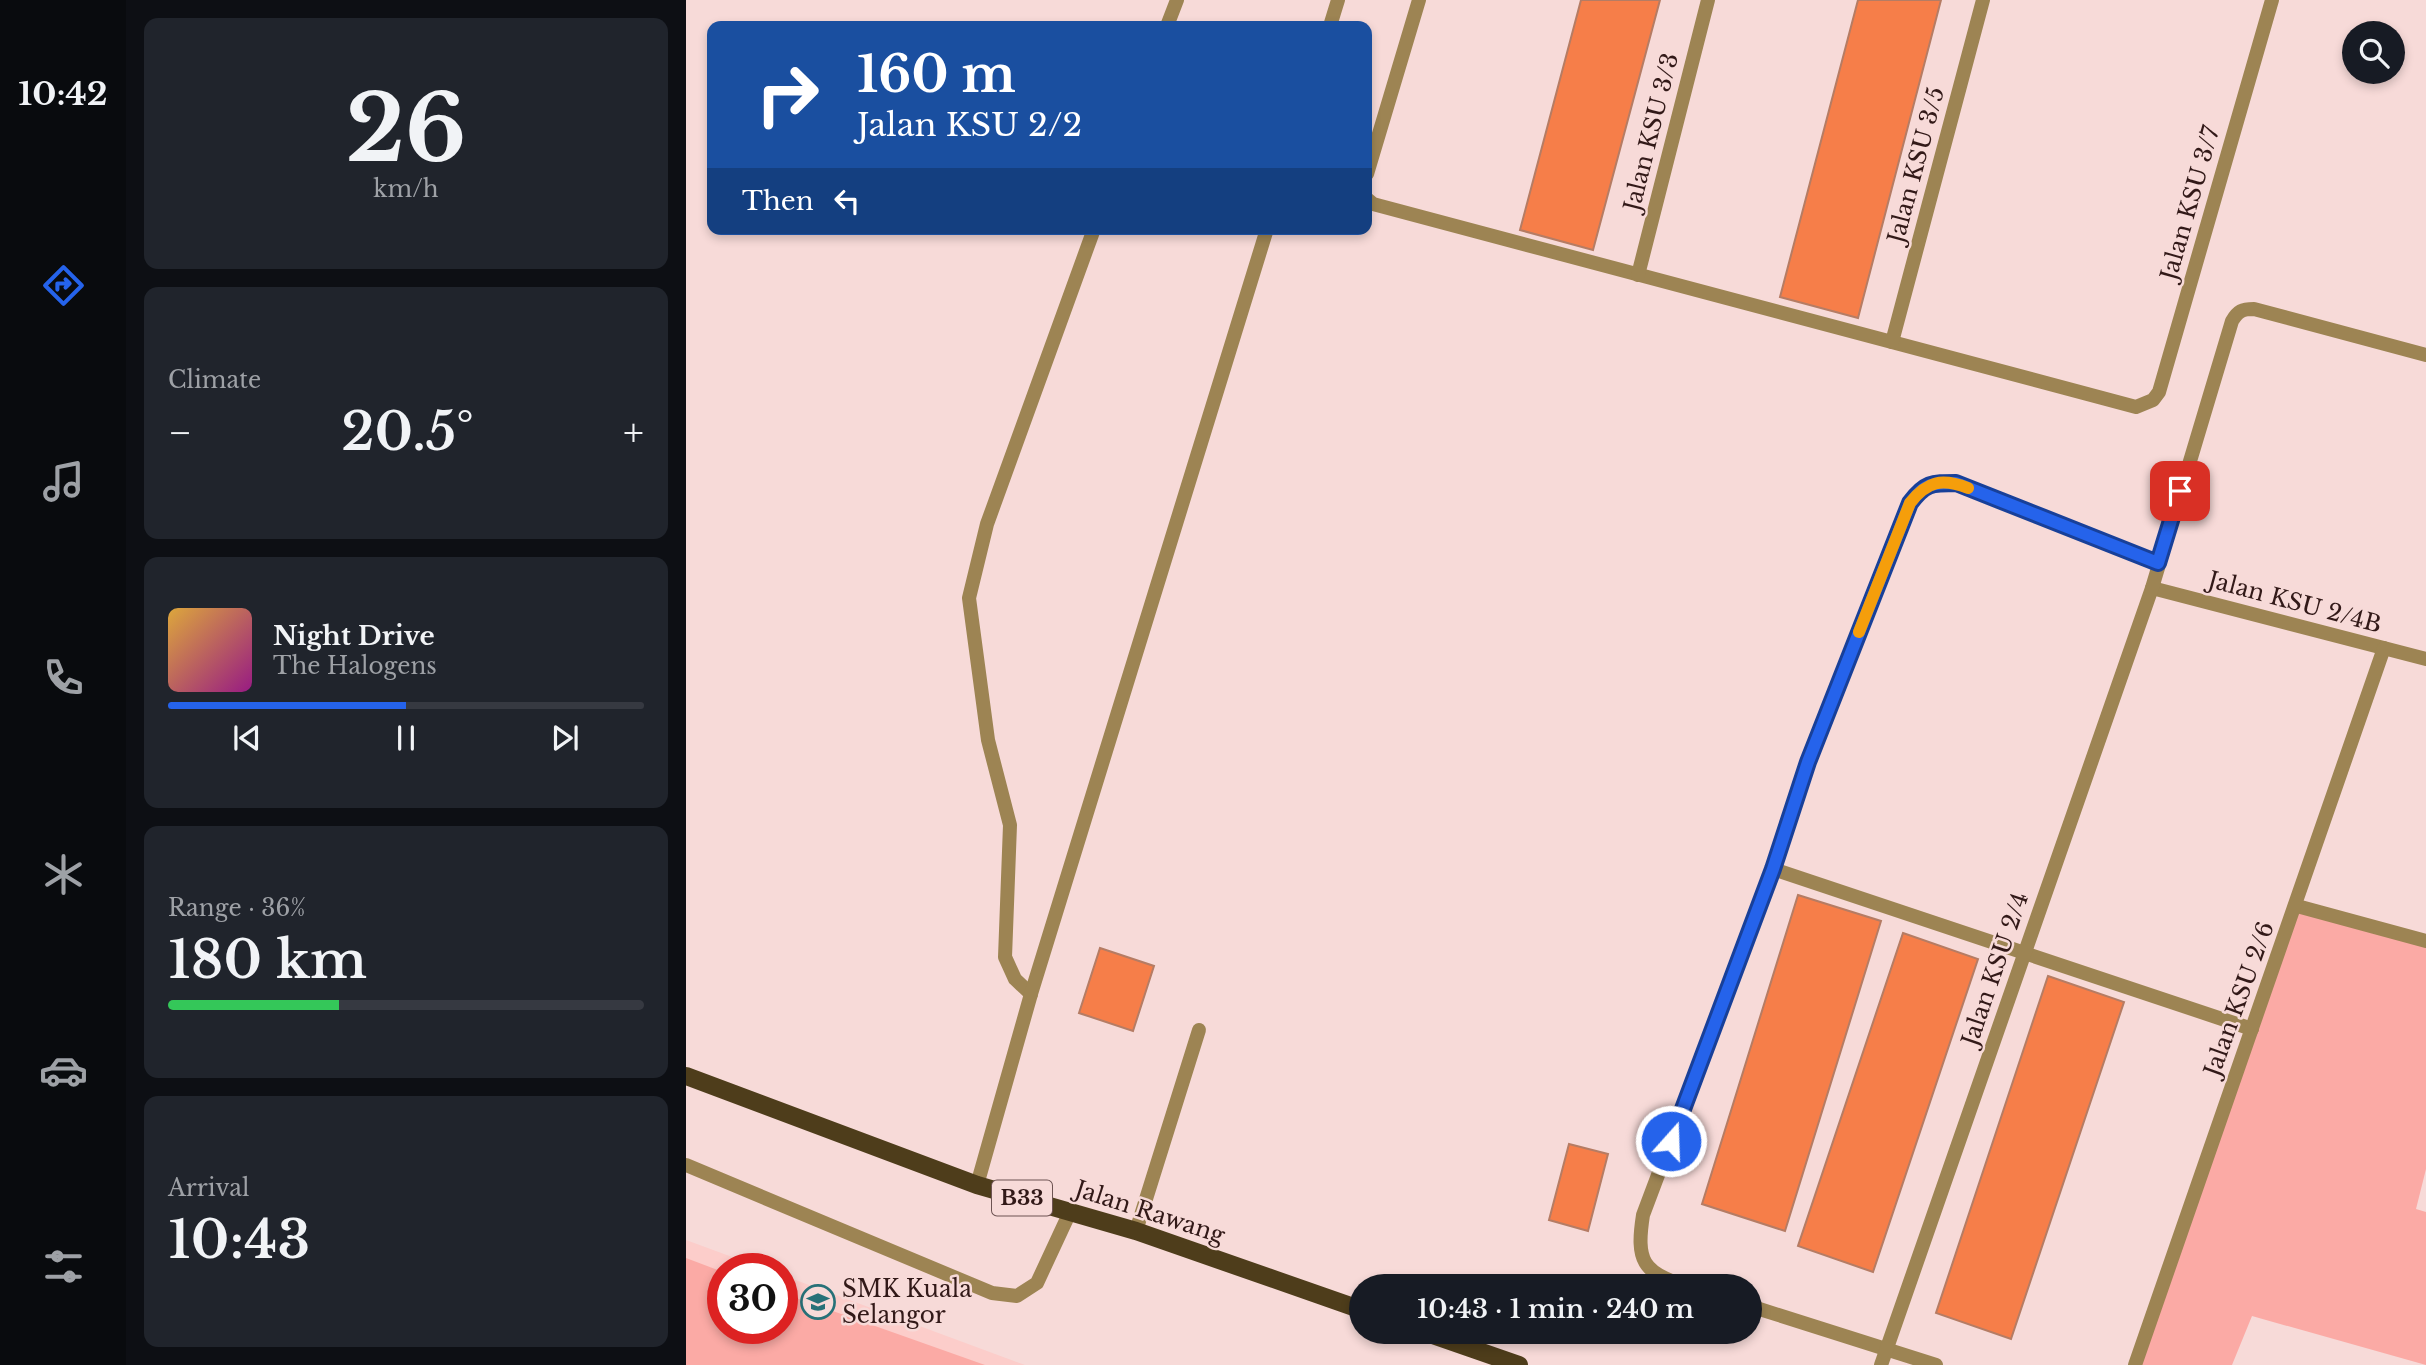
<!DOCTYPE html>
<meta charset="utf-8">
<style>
body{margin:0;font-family:"Libre Baskerville",serif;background:#20242c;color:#f1f3f6;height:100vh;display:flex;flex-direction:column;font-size:26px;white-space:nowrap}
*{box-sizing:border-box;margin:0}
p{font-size:23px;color:#9ea1a6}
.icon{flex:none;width:38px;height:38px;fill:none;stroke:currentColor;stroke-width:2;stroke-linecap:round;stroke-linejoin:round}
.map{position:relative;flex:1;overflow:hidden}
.panel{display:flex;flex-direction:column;gap:18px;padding:18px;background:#0d0f14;width:560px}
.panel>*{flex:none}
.hud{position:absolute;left:21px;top:21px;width:665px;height:214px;border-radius:14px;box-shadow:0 4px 10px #0003;background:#1a4fa0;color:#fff;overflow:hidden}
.buttons{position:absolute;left:1656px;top:21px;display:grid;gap:14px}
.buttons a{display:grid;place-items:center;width:63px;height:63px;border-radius:50%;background:#171b24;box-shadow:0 4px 10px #0003;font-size:35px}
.speed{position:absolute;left:21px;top:1253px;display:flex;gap:14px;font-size:35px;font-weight:700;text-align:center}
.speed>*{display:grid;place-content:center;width:91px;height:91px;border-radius:50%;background:#171b24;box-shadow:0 4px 10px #0003;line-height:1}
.speed .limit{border:10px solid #d22;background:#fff;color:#111}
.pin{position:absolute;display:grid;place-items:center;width:60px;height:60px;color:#fff;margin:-30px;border-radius:14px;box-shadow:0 4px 10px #0006}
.me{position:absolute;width:77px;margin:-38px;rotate:20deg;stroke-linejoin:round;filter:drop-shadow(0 0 5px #0008)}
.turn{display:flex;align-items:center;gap:24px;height:147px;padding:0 35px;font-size:32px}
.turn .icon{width:91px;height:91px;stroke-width:2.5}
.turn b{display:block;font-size:49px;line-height:60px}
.then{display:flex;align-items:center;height:66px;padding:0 35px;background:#0003;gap:14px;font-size:26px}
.big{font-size:52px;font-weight:600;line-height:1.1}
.panel .card{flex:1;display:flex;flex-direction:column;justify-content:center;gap:10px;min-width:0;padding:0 24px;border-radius:14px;background:#20242c}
.panel .dial{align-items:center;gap:0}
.dial b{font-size:91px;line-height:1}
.song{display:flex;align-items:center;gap:21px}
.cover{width:84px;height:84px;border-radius:10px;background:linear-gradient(135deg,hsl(40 70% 55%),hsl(310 70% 35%))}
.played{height:7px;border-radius:4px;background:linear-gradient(90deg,#2563eb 50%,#363941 50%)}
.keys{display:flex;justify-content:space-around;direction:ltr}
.heat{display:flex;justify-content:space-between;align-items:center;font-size:38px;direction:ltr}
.charge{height:10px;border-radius:5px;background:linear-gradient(90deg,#34c759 36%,#363941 0)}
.trip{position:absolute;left:663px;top:1274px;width:413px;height:70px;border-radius:35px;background:#171b24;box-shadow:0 4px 10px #0003;font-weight:600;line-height:70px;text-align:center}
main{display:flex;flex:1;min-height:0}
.tabs{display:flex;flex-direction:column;width:126px;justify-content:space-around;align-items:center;background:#090b0e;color:#9ea1a6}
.tabs .icon{width:49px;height:49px}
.tabs .current{color:#2563eb}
.tabs b{font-size:32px;color:#f1f3f6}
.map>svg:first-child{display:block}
</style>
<main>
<nav class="tabs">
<b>10:42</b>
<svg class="icon current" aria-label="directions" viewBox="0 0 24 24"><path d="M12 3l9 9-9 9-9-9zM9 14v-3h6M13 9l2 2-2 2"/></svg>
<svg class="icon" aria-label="music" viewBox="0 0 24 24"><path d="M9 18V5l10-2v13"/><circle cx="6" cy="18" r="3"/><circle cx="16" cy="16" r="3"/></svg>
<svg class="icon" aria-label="phone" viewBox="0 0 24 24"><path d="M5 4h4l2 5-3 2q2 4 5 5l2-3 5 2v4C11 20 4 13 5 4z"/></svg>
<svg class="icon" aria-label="climate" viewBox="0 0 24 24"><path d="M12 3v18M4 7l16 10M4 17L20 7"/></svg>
<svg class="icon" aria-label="car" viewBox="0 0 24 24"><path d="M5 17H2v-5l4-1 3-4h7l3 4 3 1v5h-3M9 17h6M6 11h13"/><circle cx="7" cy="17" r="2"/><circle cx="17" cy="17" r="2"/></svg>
<svg class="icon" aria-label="filters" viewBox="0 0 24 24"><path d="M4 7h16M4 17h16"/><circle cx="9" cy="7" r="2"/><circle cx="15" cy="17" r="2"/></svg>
</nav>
<section class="panel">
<div class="card dial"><b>26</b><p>km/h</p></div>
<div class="card"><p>Climate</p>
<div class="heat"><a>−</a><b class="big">20.5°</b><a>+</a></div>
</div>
<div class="card">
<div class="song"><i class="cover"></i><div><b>Night Drive</b><p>The Halogens</p></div></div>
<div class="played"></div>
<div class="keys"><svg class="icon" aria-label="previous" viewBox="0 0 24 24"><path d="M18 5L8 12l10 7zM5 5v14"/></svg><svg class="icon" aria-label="pause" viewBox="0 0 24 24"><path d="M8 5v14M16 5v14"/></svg><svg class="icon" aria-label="next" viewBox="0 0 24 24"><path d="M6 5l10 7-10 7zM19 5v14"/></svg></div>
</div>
<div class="card"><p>Range · 36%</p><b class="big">180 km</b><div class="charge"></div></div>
<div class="card"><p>Arrival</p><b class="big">10:43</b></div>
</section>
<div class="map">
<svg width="1740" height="1365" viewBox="0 0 1740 1365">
<rect width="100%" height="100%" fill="#f7dad8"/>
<!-- built -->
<polygon fill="#fccdca" points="0,1240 79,1269 37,1269 37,1328 96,1328 96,1275 339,1365 0,1365"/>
<!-- green -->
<g fill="#fbaaa5">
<polygon points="1611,906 1740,938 1740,1169 1730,1209 1740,1212 1740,1365 1566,1316 1546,1365 1449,1365"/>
<polygon points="0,1258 37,1272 37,1328 96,1328 96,1293 299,1365 0,1365"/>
</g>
<!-- building -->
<g fill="#f67e49" stroke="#b57c64" stroke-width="2">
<polygon points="895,0 974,0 907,250 834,230"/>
<polygon points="1172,0 1255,0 1172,318 1094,297"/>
<polygon points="1112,895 1195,921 1099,1231 1016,1204"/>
<polygon points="1217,933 1292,959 1187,1272 1112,1246"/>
<polygon points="414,948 468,966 447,1031 393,1013"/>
<polygon points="1362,976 1438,1002 1325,1339 1250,1313"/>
<polygon points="883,1144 922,1154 902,1231 863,1220"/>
</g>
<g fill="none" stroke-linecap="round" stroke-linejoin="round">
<!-- service -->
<g stroke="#9d8453" stroke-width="14">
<polyline points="481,26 491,0"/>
<polyline points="1087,869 1566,1029"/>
<polyline points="345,994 329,979 319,957 324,825 302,740 283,598 301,524 408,229"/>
<polyline points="0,1165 306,1293 331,1296 351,1283 384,1212"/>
<polyline points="450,1231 513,1030"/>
</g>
<!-- minor -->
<g stroke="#9d8453" stroke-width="14">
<polyline points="644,26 652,0"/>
<polyline points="681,174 733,0"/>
<polyline points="681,199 687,204 1450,407 1467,400 1473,392 1586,0"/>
<polyline points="952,275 1022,0"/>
<polyline points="1206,342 1297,0"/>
<polyline points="1466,588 1740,659"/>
<polyline points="1611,906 1740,941"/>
<polyline points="291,1185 345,994 581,229"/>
<path d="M1000 1286C956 1273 950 1260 957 1215L1087 869 1122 762 1224 503C1239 483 1245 483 1270 483L1473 563"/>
<polyline points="1064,1306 1250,1365"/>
<path d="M1195 1365 1466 588 1546 321C1552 311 1556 309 1568 309L1740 355"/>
<polyline points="1449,1365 1698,648"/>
</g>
<!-- primary -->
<g stroke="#4e3d1b" stroke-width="18">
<polyline points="0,1076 291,1185 450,1231 676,1310"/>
<polyline points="738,1332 833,1365"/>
</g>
</g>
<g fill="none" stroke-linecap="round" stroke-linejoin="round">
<!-- route casing -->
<g stroke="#184099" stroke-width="18">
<path id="route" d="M985 1141 1087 869 1122 762 1224 503C1239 483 1245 483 1270 483L1472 563 1494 491"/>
</g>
<!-- route -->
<use href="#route" stroke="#2563eb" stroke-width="12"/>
<!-- slow -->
<path stroke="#f59e0b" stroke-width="12" d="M1173 632 1224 503C1241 481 1256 478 1282 488"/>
</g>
<!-- icons -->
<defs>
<g id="school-ring" transform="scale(1.75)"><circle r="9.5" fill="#f7dad8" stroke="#277178" stroke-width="1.5"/><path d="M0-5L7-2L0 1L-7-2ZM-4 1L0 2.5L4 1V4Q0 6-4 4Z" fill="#277178"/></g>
</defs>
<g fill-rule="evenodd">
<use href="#school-ring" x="132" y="1302"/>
</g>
<g text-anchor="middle" stroke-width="5" stroke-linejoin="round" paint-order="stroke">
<!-- shield labels -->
<rect fill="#f7dad8" stroke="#6d5352" stroke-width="2" x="306" y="1180.5" width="60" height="35" rx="5"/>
<g font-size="21" font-weight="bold" fill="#321918">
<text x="336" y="1205">B33</text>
</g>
<!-- street labels -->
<g font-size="23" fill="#321918" stroke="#f7dad8">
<text transform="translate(965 132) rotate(-76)" y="8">Jalan KSU 3/3</text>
<text transform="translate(1230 165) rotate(-75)" y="8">Jalan KSU 3/5</text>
<text transform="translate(1504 203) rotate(-74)" y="8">Jalan KSU 3/7</text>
<text transform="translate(1609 602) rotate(15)" y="8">Jalan KSU 2/4B</text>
<text transform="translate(1309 969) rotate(-71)" y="8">Jalan KSU 2/4</text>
<text transform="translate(1553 999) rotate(-70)" y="8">Jalan KSU 2/6</text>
<text transform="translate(464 1212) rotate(18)" y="8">Jalan Rawang</text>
</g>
<!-- poi labels -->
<g font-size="23" fill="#321918" stroke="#f7dad8" text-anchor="start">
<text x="156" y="1297">SMK Kuala<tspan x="156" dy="26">Selangor</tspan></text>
</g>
</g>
</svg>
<div class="buttons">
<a><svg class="icon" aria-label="search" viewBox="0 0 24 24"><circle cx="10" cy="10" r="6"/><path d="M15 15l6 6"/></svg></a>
</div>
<div class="speed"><div class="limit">30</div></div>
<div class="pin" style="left:1494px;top:491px;background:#d93025"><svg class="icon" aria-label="arrive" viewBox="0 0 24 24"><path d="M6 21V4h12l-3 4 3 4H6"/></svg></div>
<svg class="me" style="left:985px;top:1141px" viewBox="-20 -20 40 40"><circle r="17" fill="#2563eb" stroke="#fff" stroke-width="3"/><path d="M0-11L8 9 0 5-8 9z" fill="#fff"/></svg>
<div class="trip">10:43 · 1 min · 240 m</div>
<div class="hud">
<div class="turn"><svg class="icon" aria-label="right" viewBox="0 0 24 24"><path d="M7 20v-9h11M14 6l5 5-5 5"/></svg><div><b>160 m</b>Jalan KSU 2/2</div></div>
<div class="then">Then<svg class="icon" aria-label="left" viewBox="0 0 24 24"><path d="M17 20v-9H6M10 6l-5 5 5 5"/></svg></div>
</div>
</div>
</main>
